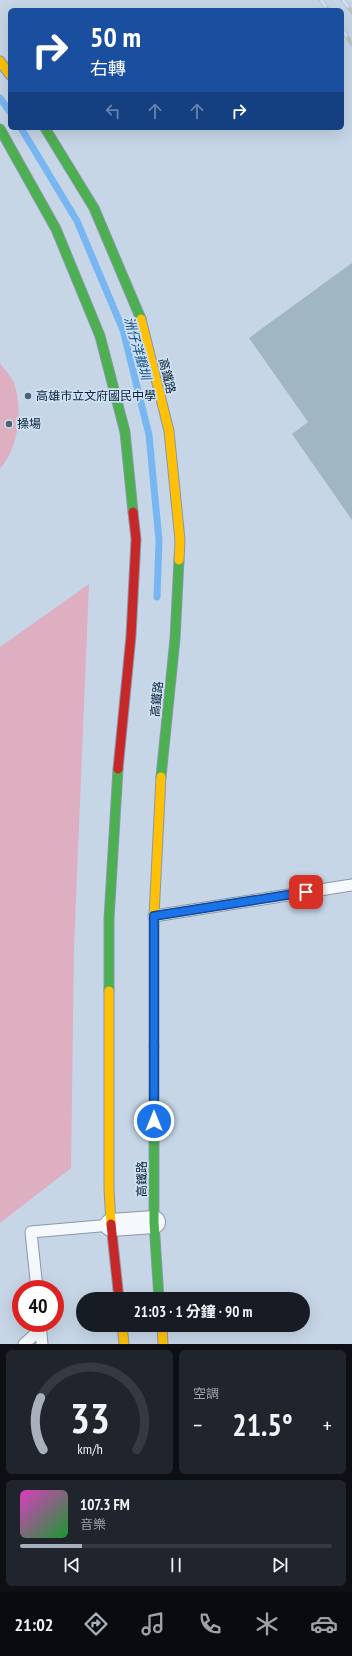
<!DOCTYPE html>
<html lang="zh-TW">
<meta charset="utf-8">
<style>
body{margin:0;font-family:"PT Sans Narrow","Noto Sans TC",sans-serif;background:#20242c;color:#f1f3f6;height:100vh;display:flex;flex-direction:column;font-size:15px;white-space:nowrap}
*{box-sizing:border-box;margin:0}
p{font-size:13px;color:#9ea1a6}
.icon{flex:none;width:22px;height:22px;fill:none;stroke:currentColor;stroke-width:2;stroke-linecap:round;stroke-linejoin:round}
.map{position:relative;height:1344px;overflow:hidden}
.drawer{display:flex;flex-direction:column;gap:6px;padding:6px;background:#0d0f14;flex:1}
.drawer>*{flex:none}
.banner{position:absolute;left:8px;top:8px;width:336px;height:122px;border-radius:6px;box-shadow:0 4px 16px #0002;background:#1a4fa0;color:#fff;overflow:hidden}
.speed{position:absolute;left:12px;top:1280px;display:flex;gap:8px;font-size:20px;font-weight:700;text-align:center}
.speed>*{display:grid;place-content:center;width:52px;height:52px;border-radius:50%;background:#171b24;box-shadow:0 4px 16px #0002;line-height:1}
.speed .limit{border:6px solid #d22;background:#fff;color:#111}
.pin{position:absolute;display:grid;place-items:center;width:34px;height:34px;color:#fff;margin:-17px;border-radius:8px;box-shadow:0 2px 6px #0006}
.me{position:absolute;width:44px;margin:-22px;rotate:0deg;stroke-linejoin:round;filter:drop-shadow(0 0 3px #0008)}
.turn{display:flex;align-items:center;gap:14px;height:84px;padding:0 16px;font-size:18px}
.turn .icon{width:52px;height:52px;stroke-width:2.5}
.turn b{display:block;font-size:28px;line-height:34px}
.lanes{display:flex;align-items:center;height:38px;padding:0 16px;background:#0003;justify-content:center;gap:20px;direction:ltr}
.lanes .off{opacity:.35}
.big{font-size:30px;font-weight:700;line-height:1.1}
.drawer .card{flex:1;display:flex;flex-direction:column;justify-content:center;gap:6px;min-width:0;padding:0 14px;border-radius:6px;background:#20242c}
.drawer .dial{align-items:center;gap:0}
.dial svg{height:104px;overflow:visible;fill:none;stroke:#363941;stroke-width:7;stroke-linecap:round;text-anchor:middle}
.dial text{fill:#f1f3f6;stroke:none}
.song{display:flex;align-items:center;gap:12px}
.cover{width:48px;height:48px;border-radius:6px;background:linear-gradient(135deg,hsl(310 70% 55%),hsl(130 70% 35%))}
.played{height:4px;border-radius:2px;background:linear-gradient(90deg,#a8b1bb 20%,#363941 20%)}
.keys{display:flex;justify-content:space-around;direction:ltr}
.heat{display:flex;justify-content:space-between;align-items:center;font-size:22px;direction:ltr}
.drawer .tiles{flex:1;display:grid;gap:6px;grid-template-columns:1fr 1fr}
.card:last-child{grid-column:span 2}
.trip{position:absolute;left:76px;top:1292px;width:234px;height:40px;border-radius:20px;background:#171b24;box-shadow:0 4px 16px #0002;font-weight:700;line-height:40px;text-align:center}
.menu{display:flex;height:64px;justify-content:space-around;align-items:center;background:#090b0e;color:#9ea1a6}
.menu .icon{width:28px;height:28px}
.menu .current{color:#a8b1bb}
.menu b{font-size:18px;color:#f1f3f6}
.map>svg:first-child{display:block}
</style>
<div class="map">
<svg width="352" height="1344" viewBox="0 0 352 1344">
<rect width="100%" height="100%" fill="#c6d6e6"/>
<!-- green -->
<g fill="#ddafc0">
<path d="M0 363C4 369 11 376 14 383 23 410 19 447 0 469Z"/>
<polygon points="89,584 74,947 71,1168 0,1223 0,647"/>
</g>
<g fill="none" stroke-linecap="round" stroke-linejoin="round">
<!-- stream -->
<g stroke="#78b6f2" stroke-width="7">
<polyline points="0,98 10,112"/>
<polyline points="21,128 77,221 123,330 149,435 159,540 157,597"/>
</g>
</g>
<!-- building -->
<polygon fill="#a0b6c3" points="352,263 352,520 292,434 308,422 249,338"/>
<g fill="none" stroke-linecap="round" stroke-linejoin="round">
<!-- lane casing -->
<g stroke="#8898a8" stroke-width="13">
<g id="lane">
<polyline points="154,916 352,885"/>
<polyline points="37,1289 31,1232 111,1225"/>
<polyline points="40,1324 42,1344"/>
<polyline points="24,1344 41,1329"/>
</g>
</g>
<!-- street casing -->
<g stroke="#8898a8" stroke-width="24">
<polyline id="street" points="111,1225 154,1222"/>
</g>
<!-- fast casing -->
<g stroke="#8898a8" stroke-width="11">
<g id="fast">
<polyline points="45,128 94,208 141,319"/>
<polyline points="0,129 56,229 100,336 125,432 133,512"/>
<polyline points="161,777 175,639 179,560"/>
<polyline points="109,991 109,919 118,769"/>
<polyline points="154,1046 154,1222 159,1299"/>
</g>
</g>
<!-- slow casing -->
<g stroke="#8898a8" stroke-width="11">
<g id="slow">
<polyline points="0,61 10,75"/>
<polyline points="141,319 169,431 180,540 179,560"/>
<polyline points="109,991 109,1189 111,1224"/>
<polyline points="154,1046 154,916 161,777"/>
<polyline points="122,1325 124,1344"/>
<polyline points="162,1325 163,1344"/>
</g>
</g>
<!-- jam casing -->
<g stroke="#8898a8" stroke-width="11">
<g id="jam">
<polyline points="118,769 131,636 136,539 133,512"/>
<polyline points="111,1224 119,1299"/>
</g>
</g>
<!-- lane -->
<use href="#lane" stroke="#f6f9fb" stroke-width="11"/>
<!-- street -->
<use href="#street" stroke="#f6f9fb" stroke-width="22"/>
<!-- fast -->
<use href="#fast" stroke="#4caf50" stroke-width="9"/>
<!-- slow -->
<use href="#slow" stroke="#ffc107" stroke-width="9"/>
<!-- jam -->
<use href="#jam" stroke="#c62828" stroke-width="9"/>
<!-- rail casing -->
<g stroke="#bdc2c7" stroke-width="4.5">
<g id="rail">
<polyline points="321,0 328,10"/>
<polyline points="343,0 352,12"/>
<polyline points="342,29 352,44"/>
</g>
</g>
<!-- rail -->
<use href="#rail" stroke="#cde1f6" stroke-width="3" stroke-dasharray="9" stroke-linecap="butt"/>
</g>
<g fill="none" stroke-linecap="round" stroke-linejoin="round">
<!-- route casing -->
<g stroke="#114b97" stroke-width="10">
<polyline id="route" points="154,1121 154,916 306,892"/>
</g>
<!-- route -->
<use href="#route" stroke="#1a73e8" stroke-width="7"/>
</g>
<!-- markers -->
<g fill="#4e6072" stroke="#cde1f6" stroke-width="1.5">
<circle cx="28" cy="396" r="4"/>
<circle cx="9" cy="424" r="4"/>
</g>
<g text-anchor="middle" stroke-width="3.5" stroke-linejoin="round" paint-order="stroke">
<!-- street labels -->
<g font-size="12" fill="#0e2134" stroke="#cde1f6">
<text transform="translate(167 376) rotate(76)" y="4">高鐵路</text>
<text transform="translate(157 699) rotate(-84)" y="4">高鐵路</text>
<text transform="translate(142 1179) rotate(-90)" y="4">高鐵路</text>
</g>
<!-- poi labels -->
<g font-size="12" fill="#0e2134" stroke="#cde1f6" text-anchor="start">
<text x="36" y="400">高雄市立文府國民中學</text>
<text x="17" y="428">操場</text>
</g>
<!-- water labels -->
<g font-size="13" font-style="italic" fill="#104b7d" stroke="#cde1f6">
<text transform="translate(138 348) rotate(74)" y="5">洲仔洋瓣圳</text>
</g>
</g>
</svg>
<div class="speed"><div class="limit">40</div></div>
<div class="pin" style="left:306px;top:892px;background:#d93025"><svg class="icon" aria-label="arrive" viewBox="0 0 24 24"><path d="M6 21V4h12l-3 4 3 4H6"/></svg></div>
<svg class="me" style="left:154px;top:1121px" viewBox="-20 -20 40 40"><circle r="17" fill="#1a73e8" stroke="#fff" stroke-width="3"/><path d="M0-11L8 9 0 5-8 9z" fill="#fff"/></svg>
<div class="trip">21:03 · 1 分鐘 · 90 m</div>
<div class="banner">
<div class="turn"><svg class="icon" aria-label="right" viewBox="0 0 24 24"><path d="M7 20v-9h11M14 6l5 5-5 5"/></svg><div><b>50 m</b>右轉</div></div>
<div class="lanes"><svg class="icon off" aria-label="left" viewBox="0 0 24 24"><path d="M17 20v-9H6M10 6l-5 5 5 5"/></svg><svg class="icon off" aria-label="ahead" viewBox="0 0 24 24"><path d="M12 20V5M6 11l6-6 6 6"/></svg><svg class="icon off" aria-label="ahead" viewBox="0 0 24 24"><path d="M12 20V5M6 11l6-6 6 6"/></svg><svg class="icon" aria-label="right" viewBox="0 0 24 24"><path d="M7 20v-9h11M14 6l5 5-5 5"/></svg></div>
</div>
</div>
<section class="drawer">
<div class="tiles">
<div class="card dial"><svg viewBox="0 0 100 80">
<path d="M14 69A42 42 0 1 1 86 69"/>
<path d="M14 69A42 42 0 0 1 12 29" stroke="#a8b1bb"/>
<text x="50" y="56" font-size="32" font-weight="700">33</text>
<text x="50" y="72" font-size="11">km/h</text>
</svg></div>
<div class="card"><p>空調</p>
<div class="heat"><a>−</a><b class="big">21.5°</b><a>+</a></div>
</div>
<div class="card">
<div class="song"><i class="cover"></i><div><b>107.3 FM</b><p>音樂</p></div></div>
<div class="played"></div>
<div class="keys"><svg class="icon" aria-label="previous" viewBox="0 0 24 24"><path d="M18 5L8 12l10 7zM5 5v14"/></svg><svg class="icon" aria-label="pause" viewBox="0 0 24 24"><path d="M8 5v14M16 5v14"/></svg><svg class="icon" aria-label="next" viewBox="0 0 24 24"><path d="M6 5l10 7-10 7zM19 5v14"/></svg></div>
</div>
</div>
</section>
<nav class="menu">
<b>21:02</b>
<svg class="icon current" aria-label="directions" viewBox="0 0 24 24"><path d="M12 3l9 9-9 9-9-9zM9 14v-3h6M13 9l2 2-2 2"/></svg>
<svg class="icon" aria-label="music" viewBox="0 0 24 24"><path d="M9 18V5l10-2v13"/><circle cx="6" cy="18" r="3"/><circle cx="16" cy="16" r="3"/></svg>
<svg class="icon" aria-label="phone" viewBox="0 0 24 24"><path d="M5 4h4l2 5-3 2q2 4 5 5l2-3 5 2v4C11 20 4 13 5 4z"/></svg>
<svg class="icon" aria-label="climate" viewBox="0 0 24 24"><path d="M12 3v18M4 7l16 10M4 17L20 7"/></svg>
<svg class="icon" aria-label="car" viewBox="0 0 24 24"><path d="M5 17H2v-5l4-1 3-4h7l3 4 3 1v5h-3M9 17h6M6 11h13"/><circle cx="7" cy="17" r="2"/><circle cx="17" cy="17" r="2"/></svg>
</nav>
